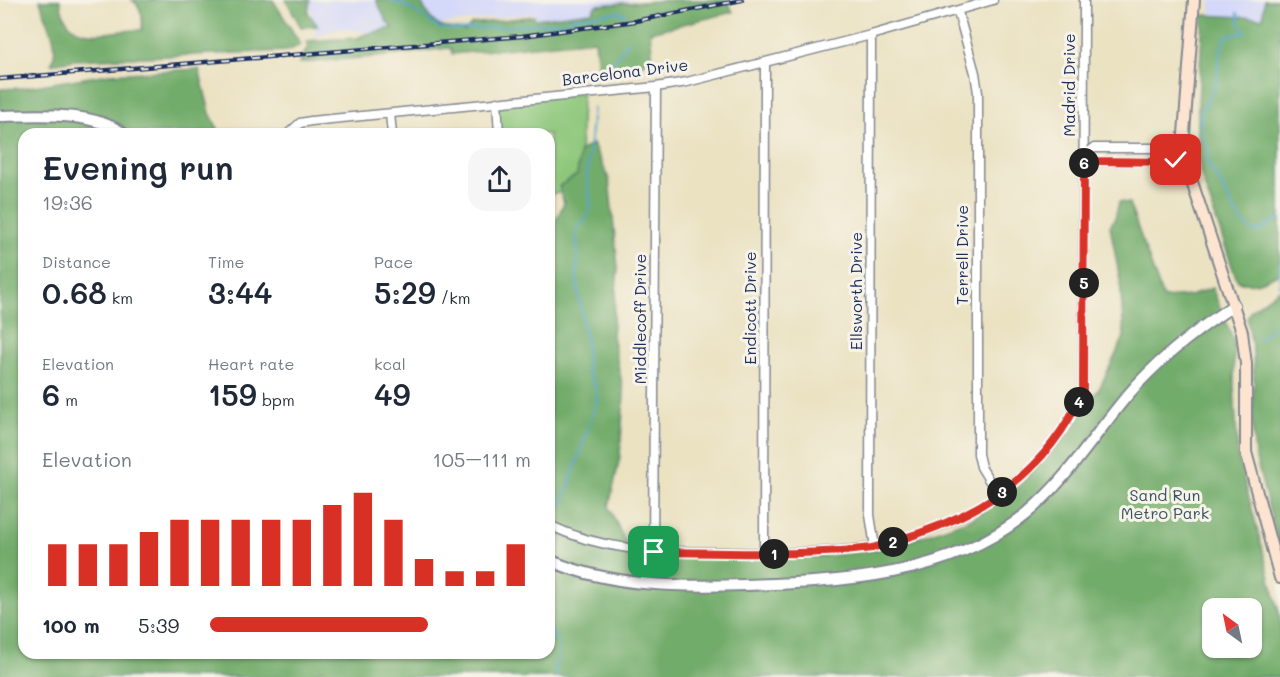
<!DOCTYPE html>
<html lang="en">
<head>
<meta charset="utf-8">
<style>
  :root { --surface:#fff; --page:#f6f6f7; --text:#1f2937; --muted:#747a83; --accent:#d93025 }
  body { margin:0; font-family:Mali,sans-serif; background:var(--page); color:var(--text); height:100vh; display:flex; flex-direction:column; font-size:22px; white-space:nowrap }
  * { box-sizing:border-box; margin:0 }
  p { font-size:20px; color:var(--muted) }
  .icon { flex:none; width:33px; height:33px; fill:none; stroke:currentColor; stroke-width:2; stroke-linecap:round; stroke-linejoin:round }
  .map { position:relative; flex:1; overflow:hidden }
  .panel { position:absolute; left:18px; top:128px; width:537px; height:531px; display:flex; flex-direction:column; background:var(--surface); border-radius:18px; box-shadow:0 2px 4px #0004 }
  .panel>* { flex:none }
  .needle { width:39px; rotate:327deg }
  .tools { position:absolute; left:1202px; top:598px; display:grid; gap:12px }
  .tools a { display:grid; place-items:center; width:60px; height:60px; border-radius:12px; background:var(--surface); box-shadow:0 2px 4px #0004; font-size:30px }
  .pin { position:absolute; display:grid; place-items:center; width:51px; height:51px; color:#fff; margin:-26px; border-radius:12px; box-shadow:0 3px 9px #0006 }
  .km { position:absolute; width:30px; height:30px; margin:-15px; border-radius:50%; background:#222; color:#fff; font-size:16px; line-height:30px; text-align:center }
  .round { display:grid; place-items:center; flex:none; width:63px; height:63px; border-radius:18px; background:var(--page) }
  .head { display:flex; align-items:center; justify-content:space-between; height:102px; padding:0 24px }
  h1 { font-size:33px; font-weight:600; line-height:45px }
  .metrics { display:grid; grid-template-columns:repeat(3,1fr); gap:9px; height:102px; padding:6px 24px }
  .metrics div { display:grid; align-content:center }
  .metrics b { font-size:30px; font-weight:600 }
  .metrics small { font-size:16px; font-weight:400 }
  .metrics p { font-size:16px }
  .chart { height:168px; padding:12px 24px }
  .chart p { display:flex; justify-content:space-between }
  .chart svg { width:100%; height:108px; margin-top:6px; stroke:var(--accent); stroke-width:6 }
  ul { padding:0 24px; list-style:none; font-size:20px }
  li { display:grid; grid-template-columns:96px 72px 1fr; align-items:center; height:45px }
  li i { height:15px; border-radius:8px; background:var(--accent) }
  .map>svg:first-child { display:block }
</style>
</head>
<body>
<div class="map">
<svg width="1280" height="677" viewBox="0 0 1280 677">
  <rect width="100%" height="100%" fill="#f7f3e8"/>
  <filter id="ink" filterUnits="userSpaceOnUse"><feTurbulence type="fractalNoise" baseFrequency=".0167" numOctaves="2"/><feDisplacementMap in="SourceGraphic" scale="12" xChannelSelector="R" yChannelSelector="G"/><feConvolveMatrix kernelMatrix="1 2 1 2 8 2 1 2 1" color-interpolation-filters="sRGB"/></filter>
  <filter id="wash" filterUnits="userSpaceOnUse"><feTurbulence type="fractalNoise" baseFrequency=".008" numOctaves="4" result="noise"/><feDisplacementMap in="SourceGraphic" scale="24" xChannelSelector="R" yChannelSelector="G"/><feGaussianBlur stdDeviation="1.35" result="paint"/><feColorMatrix in="noise" values="0 0 0 0 0 0 0 0 0 0 0 0 0 0 0 0 0 1.4 0 .05"/><feComposite in="paint" operator="in"/></filter>
  <g filter="url(#wash)">
    <rect width="100%" height="100%" fill="#ebe2c2"/>
    <g fill="#d4d8f9">
      <polygon points="309,0 640,0 596,5 593,12 534,19 533,13 373,33 338,28 316,37"/>
      <polygon points="1211,0 1264,0 1263,18 1210,15"/>
    </g>
    <polygon fill="#8ec77b" stroke="#547b6c" stroke-width="1.5" points="582,93 579,191 549,194 549,134 500,133 497,102"/>
    <g fill="#72ac6b" stroke="#466e64" stroke-width="1.5" fill-rule="evenodd">
      <path d="M40,0H60C67,51 110,28 142,30C143,20 142,6 132,0H273L301,45L287,51L75,60L51,64C62,43 45,20 40,0Z"/>
      <polygon points="286,0 310,0 308,13 318,26 301,27"/>
      <path d="M376,0H418C426,8 429,21 440,26C448,30 457,27 465,31L472,24L534,16L535,19L592,12L596,5L673,0H727L733,12L650,32L653,60L599,79L595,40L452,54L451,49L448,48L395,55L300,63L308,46L306,41L357,38L366,34L393,28L387,22Z"/>
      <path d="M1264,0H1280V273C1266,279 1253,288 1238,281L1234,272L1201,175L1198,155V103L1203,15L1263,18Z"/>
      <path d="M199,69L210,113L220,133L24,134V652H549V236L564,203L559,186L577,175L580,151L593,144L609,179L618,268L612,336L624,393L620,457L609,507L630,553L808,558L858,553L895,546L973,518L1017,488L1057,444L1099,389L1124,337L1120,280L1110,226L1115,218L1119,202L1129,203L1163,298L1190,296L1212,288L1234,341V386L1238,456L1280,616V677H331L322,670L311,677H0V89L22,88L109,74ZM1212,609H1251V648H1212Z"/>
      <polygon points="1280,289 1280,551 1255,455 1252,422 1254,379 1253,352 1247,318 1251,310"/>
    </g>
    <g fill="none" stroke-linecap="round" stroke-linejoin="round">
      <g stroke="#54a5cf" stroke-width="2">
        <polyline points="390,0 410,8 439,28 456,30 562,22 573,18 619,12 624,14 625,17"/>
        <path d="M1238,13L1239,23L1246,32L1226,36L1221,50L1216,83L1201,113V135L1208,150L1207,163C1224,180 1235,230 1259,232L1272,222L1280,218"/>
        <polyline points="607,74 613,61 629,41"/>
        <polyline points="1280,264 1280,287"/>
        <polyline points="1258,340 1277,323 1280,309"/>
        <polyline points="562,506 597,402 596,389 587,370 586,341 576,276 578,254 576,233 578,227 588,216 591,208 587,175 593,107"/>
        <path d="M549,628C569,656 552,651 556,677"/>
      </g>
    </g>
  </g>
  <g filter="url(#ink)">
    <g fill="none" stroke-linecap="round" stroke-linejoin="round">
      <defs>
        <g id="minor">
          <polyline points="958,12 975,73 978,93 978,454 981,467 998,495"/>
          <polyline points="871,35 870,515 875,547"/>
          <polyline points="497,102 499,134"/>
          <polyline points="390,114 392,134"/>
          <polyline points="288,134 300,123 311,121 656,87 687,82 871,35 993,0"/>
          <polyline points="1085,155 1095,161 1173,162 1185,155"/>
          <polyline points="1085,155 1094,148 1169,148 1185,155"/>
          <path d="M549,525C607,553 660,551 722,552C772,553 823,554 872,547C881,546 890,542 899,540C978,518 1051,470 1083,391L1084,0"/>
          <polyline points="653,552 656,87"/>
          <polyline points="764,554 765,63"/>
        </g>
        <g id="tertiary">
          <path d="M0,116C37,115 93,111 124,134"/>
          <path d="M549,560C610,587 680,587 746,585C842,582 949,577 1027,513C1067,480 1094,435 1127,396C1157,360 1195,331 1234,305"/>
        </g>
        <polyline id="secondary" points="1194,0 1184,134 1187,167 1242,332 1246,364 1246,452 1280,578"/>
      </defs>
      <use href="#minor" stroke="#838890" stroke-width="11"/>
      <use href="#tertiary" stroke="#838890" stroke-width="14"/>
      <use href="#secondary" stroke="#838890" stroke-width="14"/>
      <use href="#minor" stroke="#fff" stroke-width="8"/>
      <use href="#tertiary" stroke="#fff" stroke-width="10"/>
      <use href="#secondary" stroke="#fde4d1" stroke-width="10"/>
      <defs>
        <polyline id="rail" points="0,79 522,36 635,21 742,0"/>
      </defs>
      <use href="#rail" stroke="#1b2f5e" stroke-width="4.5"/>
      <use href="#rail" stroke="#f7f3e8" stroke-width="2" stroke-dasharray="7" stroke-linecap="butt"/>
    </g>
  </g>
  <g fill="none" stroke-linecap="round" stroke-linejoin="round" filter="url(#ink)">
    <defs>
      <path id="route" d="M654,552C726,552 800,557 872,548C881,546 890,542 898,540C981,516 1048,472 1083,391L1084,155L1095,161L1173,162L1176,160"/>
    </defs>
    <use href="#route" stroke="#fff" stroke-width="12"/>
    <use href="#route" stroke="#d93025" stroke-width="8"/>
  </g>
  <g text-anchor="middle" stroke-width="6" stroke-linejoin="round" paint-order="stroke">
    <g font-size="16" fill="#1b2f5e" stroke="#f7f3e8">
      <text transform="translate(625 72) rotate(-7)" y="6">Barcelona Drive</text>
      <text transform="translate(1069 85) rotate(-90)" y="6">Madrid Drive</text>
      <text transform="translate(962 255) rotate(-90)" y="6">Terrell Drive</text>
      <text transform="translate(856 291) rotate(-90)" y="6">Ellsworth Drive</text>
      <text transform="translate(750 308) rotate(-90)" y="6">Endicott Drive</text>
      <text transform="translate(640 319) rotate(-90)" y="6">Middlecoff Drive</text>
    </g>
    <g font-size="16" fill="#385565" stroke="#f7f3e8">
      <text x="1165" y="501">Sand Run<tspan x="1165" dy="18">Metro Park</tspan></text>
    </g>
  </g>
</svg>
<div class="tools">
<a><svg class="needle" viewBox="-14 -14 28 28"><path d="M0-13l5 13h-10z" fill="#e53935"/><path d="M0 13l5-13h-10z" fill="#747a83"/></svg></a>
</div>
<div class="pin" style="left:654px;top:552px;background:#1e9e55"><svg class="icon" aria-label="arrive" viewBox="0 0 24 24"><path d="M6 21V4h12l-3 4 3 4H6"/></svg></div>
<div class="pin" style="left:1176px;top:160px;background:#d93025"><svg class="icon" aria-label="check" viewBox="0 0 24 24"><path d="M5 12l5 5 9-10"/></svg></div>
<b class="km" style="left:774px;top:554px">1</b>
<b class="km" style="left:893px;top:542px">2</b>
<b class="km" style="left:1002px;top:492px">3</b>
<b class="km" style="left:1079px;top:402px">4</b>
<b class="km" style="left:1084px;top:283px">5</b>
<b class="km" style="left:1084px;top:163px">6</b>
<section class="panel">
<div class="head"><div><h1>Evening run</h1><p>19:36</p></div><a class="round"><svg class="icon" aria-label="share" viewBox="0 0 24 24"><path d="M12 15V3M7 8l5-5 5 5M5 13v7h14v-7"/></svg></a></div>
<div class="metrics">
<div><p>Distance</p><b>0.68<small> km</small></b></div>
<div><p>Time</p><b>3:44</b></div>
<div><p>Pace</p><b>5:29<small> /km</small></b></div>
</div>
<div class="metrics">
<div><p>Elevation</p><b>6<small> m</small></b></div>
<div><p>Heart rate</p><b>159<small> bpm</small></b></div>
<div><p>kcal</p><b>49</b></div>
</div>
<div class="chart"><p><span>Elevation</span>105–111 m</p>
<svg viewBox="0 0 160 44" preserveAspectRatio="none"><path d="M5 44V27M15 44V27M25 44V27M35 44V22M45 44V17M55 44V17M65 44V17M75 44V17M85 44V17M95 44V11M105 44V6M115 44V17M125 44V33M135 44V38M145 44V38M155 44V27"/></svg>
</div>
<ul>
<li><b>100 m</b>5:39<i style="width:68%"></i></li>
</ul>
</section>
</div>
</body>
</html>
